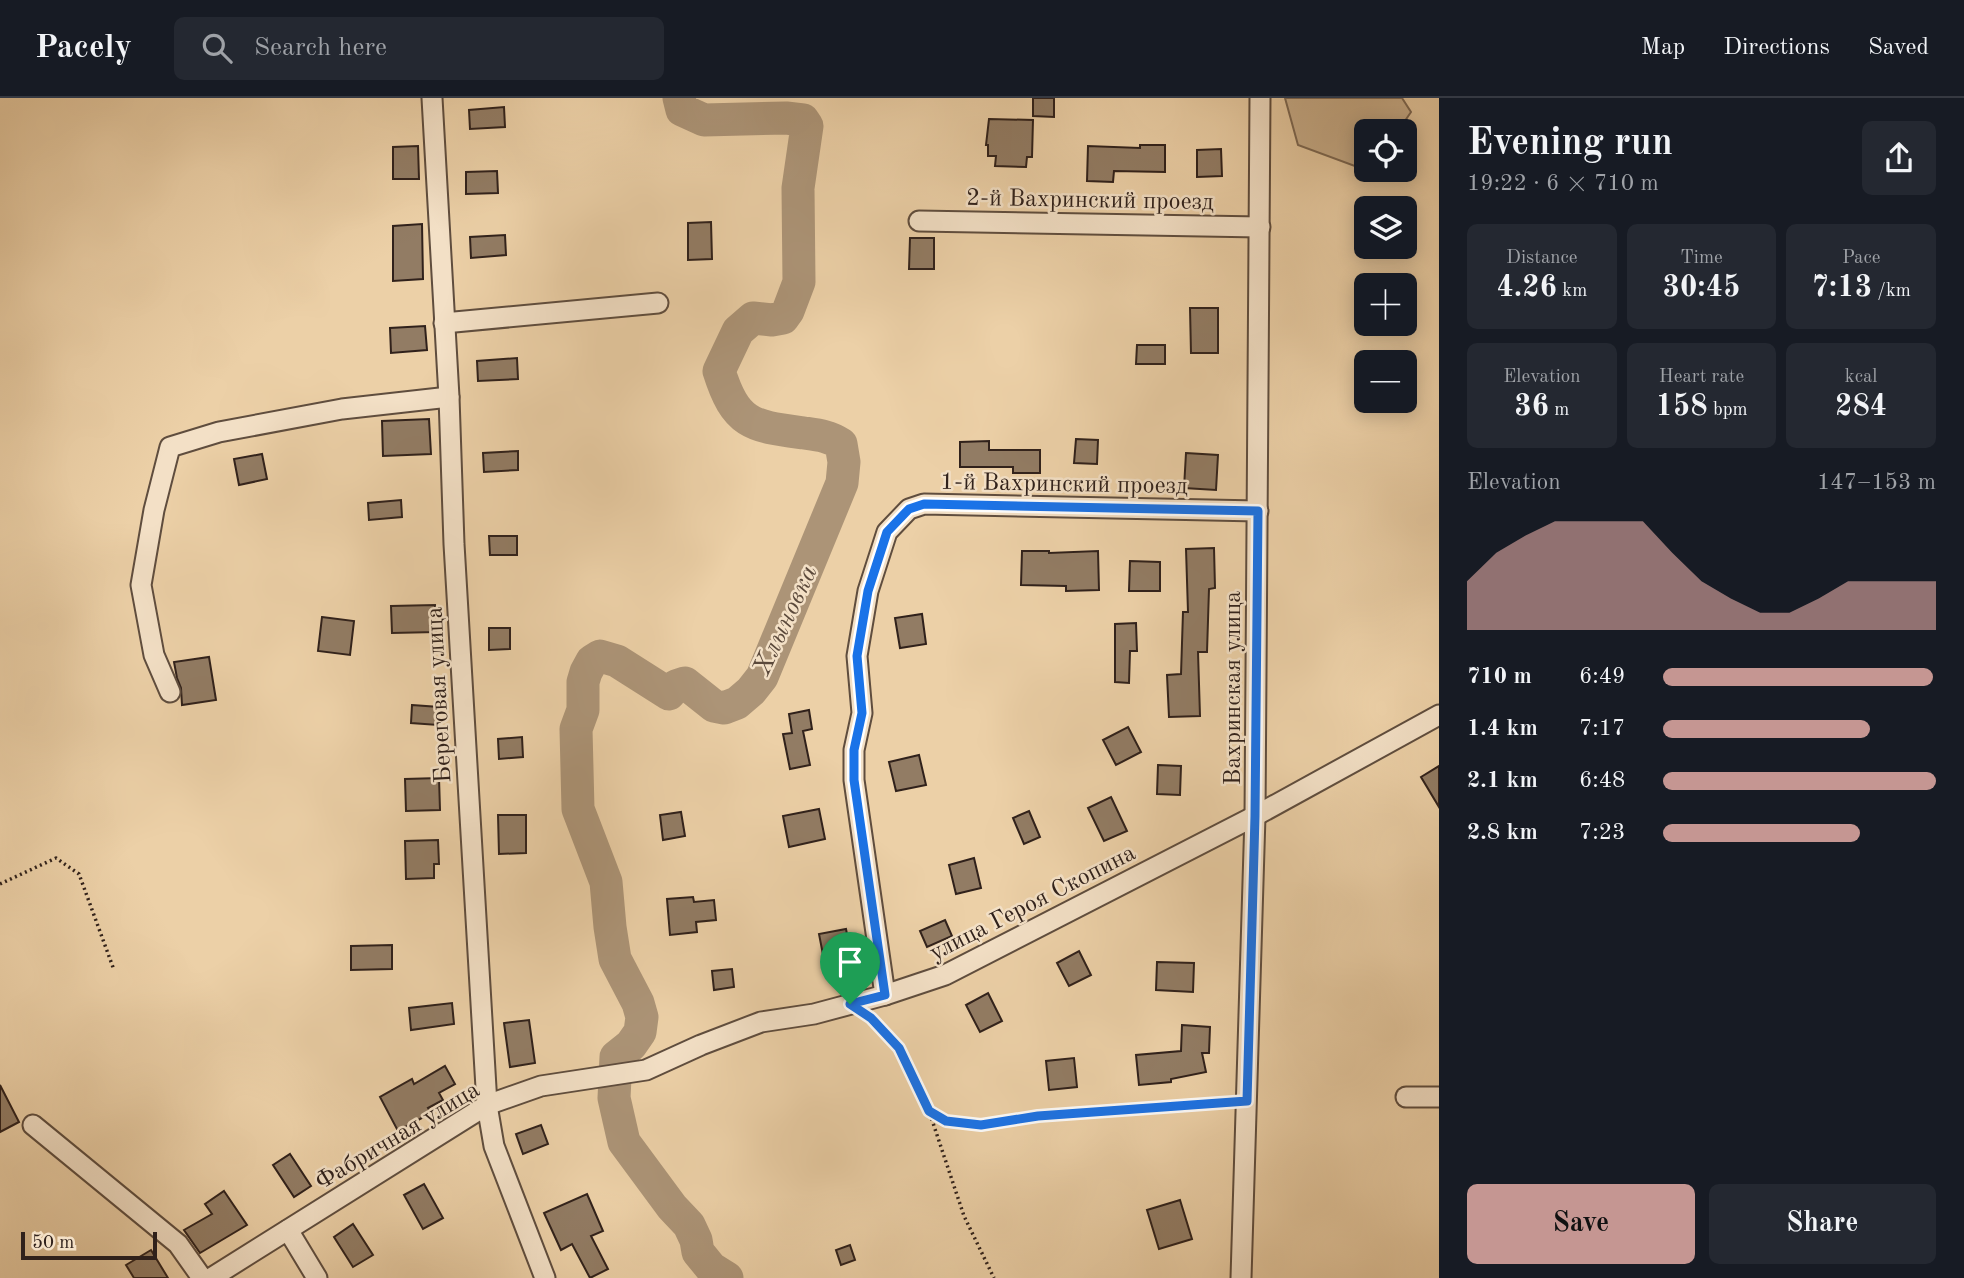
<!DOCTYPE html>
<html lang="en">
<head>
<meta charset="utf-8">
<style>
  :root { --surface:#171b24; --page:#242831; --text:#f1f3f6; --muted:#9ea1a6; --line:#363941; --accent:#c59692 }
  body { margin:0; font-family:"Old Standard TT",serif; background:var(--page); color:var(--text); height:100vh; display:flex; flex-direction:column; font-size:26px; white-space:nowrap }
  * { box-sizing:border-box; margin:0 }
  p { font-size:23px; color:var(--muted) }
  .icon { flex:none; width:38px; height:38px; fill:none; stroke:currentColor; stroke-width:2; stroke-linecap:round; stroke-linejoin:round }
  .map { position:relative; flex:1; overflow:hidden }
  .sheet { display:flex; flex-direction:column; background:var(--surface); width:525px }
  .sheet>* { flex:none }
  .fabs { position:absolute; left:1354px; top:21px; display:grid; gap:14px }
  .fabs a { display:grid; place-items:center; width:63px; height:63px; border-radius:10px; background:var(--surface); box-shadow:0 4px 18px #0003; font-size:35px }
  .scale { position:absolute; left:21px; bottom:18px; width:136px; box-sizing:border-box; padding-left:7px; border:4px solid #30211b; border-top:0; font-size:19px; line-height:24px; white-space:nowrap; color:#30211b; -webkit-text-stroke:5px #f3e0c6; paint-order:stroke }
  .pin { position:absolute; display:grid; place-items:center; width:60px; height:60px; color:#fff; margin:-72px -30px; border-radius:50% 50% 50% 0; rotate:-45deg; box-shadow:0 0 7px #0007 }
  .pin .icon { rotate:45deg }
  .round { display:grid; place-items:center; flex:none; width:74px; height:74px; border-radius:10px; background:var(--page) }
  .head { display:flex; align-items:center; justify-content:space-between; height:119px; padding:0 28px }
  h1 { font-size:38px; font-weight:800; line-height:52px }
  .stats { display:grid; grid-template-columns:repeat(3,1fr); gap:10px; height:119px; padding:7px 28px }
  .stats div { display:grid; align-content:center; border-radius:10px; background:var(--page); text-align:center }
  .stats b { font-size:30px; font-weight:800 }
  .stats small { font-size:19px; font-weight:400 }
  .stats p { font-size:19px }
  .chart { height:196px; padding:14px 28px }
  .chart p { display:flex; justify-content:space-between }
  .chart svg { width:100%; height:126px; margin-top:7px; fill:var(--accent); opacity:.7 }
  .cta { display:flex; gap:14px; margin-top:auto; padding:14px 28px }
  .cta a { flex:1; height:80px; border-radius:10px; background:var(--accent); color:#111; font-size:28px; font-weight:800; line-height:80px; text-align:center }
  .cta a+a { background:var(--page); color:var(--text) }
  ul { padding:0 28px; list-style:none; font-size:23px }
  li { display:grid; grid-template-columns:112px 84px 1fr; align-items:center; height:52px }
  li i { height:18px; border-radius:9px; background:var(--accent) }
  header { display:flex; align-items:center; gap:42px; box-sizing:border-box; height:98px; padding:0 35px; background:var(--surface); border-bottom:2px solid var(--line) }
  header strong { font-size:33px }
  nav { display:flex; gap:38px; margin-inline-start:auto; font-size:24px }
  .search { width:490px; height:63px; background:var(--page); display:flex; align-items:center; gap:18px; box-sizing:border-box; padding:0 24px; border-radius:10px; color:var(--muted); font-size:26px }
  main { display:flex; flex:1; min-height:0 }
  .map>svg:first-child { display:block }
</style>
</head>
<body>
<header>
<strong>Pacely</strong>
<div class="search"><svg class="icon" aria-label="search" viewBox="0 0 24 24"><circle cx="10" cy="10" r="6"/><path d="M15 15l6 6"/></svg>Search here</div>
<nav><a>Map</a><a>Directions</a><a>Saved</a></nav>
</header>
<main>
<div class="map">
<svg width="1439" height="1180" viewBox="0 0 1439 1180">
  <rect width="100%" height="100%" fill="#ecd0a7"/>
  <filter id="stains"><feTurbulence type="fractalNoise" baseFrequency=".00286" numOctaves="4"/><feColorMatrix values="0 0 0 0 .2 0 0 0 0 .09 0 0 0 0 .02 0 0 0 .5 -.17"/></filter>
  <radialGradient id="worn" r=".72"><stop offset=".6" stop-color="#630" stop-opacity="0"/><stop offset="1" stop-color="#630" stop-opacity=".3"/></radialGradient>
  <polygon fill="#ccb28f" stroke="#7e6a55" stroke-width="2" points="1285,0 1402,0 1411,14 1398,33 1367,33 1367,72 1372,72 1371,74 1298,47"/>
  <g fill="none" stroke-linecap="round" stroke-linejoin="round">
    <path stroke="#ac9477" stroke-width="33" d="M679,0L682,12L704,22L786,20L803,22L807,28L798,90L799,184L788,213L783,220L772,222L753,220L738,233L719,273C736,327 752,328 804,335C818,337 829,338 841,346L844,364L842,385L762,579L751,593L737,605L724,610L714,608L685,585L676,588L669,596L617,563L600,558L592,563L586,574L583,584V612L576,631L578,711L606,784L610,829L615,861L638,905L642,919L640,934L631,947L616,959L614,1000L624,1044L672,1109L689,1127L696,1142L698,1154L711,1170L727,1180"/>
  </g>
  <g fill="#927c64" stroke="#30211b" stroke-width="2">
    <polygon points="1033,0 1054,0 1054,19 1033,18"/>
    <polygon points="504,9 505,29 470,31 469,12"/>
    <polygon points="989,21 1033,22 1032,59 1027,59 1026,69 995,68 996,58 988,58 988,47 986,47"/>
    <polygon points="1140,47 1165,47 1165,74 1114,73 1113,84 1087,83 1088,48 1140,50"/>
    <polygon points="418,48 419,81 393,81 393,49"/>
    <polygon points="1221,51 1222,78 1197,79 1197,52"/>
    <polygon points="497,73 498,95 466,96 466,74"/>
    <polygon points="711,124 712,161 688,162 688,125"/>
    <polygon points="422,126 423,181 393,183 393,128"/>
    <polygon points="505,137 506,157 471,160 470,139"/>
    <polygon points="910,140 934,140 934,171 909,171"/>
    <polygon points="1190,210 1218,210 1218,255 1191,255"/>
    <polygon points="425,228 427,252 391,255 390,230"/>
    <polygon points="1137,247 1165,247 1165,266 1136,266"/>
    <polygon points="517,260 518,281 478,283 477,263"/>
    <polygon points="429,321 431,356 383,358 382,323"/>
    <polygon points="1076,341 1098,342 1097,366 1074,365"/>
    <polygon points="989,343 989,352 1040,352 1040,375 1013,375 1013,369 960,369 960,344"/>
    <polygon points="518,353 518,372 484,374 483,355"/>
    <polygon points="1186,355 1218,357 1216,392 1184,390"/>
    <polygon points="262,356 267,381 239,387 234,361"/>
    <polygon points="401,402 402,419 369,422 368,405"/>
    <polygon points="489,438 517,438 517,457 490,457"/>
    <polygon points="1214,450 1215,490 1209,491 1207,554 1198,554 1200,618 1169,619 1167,577 1181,576 1183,514 1188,514 1186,451"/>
    <polygon points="1022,453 1049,453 1049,455 1098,453 1099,492 1066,493 1066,488 1021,487"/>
    <polygon points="1130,463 1160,464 1160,493 1129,493"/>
    <polygon points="435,507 436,534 392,535 391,508"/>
    <polygon points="922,516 926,546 900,550 895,520"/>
    <polygon points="322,519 354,523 350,557 318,553"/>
    <polygon points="1136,525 1137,553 1130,553 1129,585 1115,584 1115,526"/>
    <polygon points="489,530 510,530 510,551 489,552"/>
    <polygon points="209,559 216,602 182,607 181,590 177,580 174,564"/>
    <polygon points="412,607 439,609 438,627 411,625"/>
    <polygon points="809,612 812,631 803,633 810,667 790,671 783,636 792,635 789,616"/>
    <polygon points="1128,629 1141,654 1116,667 1103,642"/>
    <polygon points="522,639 523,659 499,661 498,641"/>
    <polygon points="919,657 926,687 896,693 889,664"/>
    <polygon points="1158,667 1181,668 1180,697 1157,696"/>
    <polygon points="1439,668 1439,709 1421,679"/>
    <polygon points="439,680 440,712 406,713 405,681"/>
    <polygon points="1111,699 1127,733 1104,743 1088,710"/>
    <polygon points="819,711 825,741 789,749 783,718"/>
    <polygon points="1029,713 1040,739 1024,746 1013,720"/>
    <polygon points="681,714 685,738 663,742 660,717"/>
    <polygon points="498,717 526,717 526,755 499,756"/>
    <polygon points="438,742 439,766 434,766 434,780 406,781 405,743"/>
    <polygon points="974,760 981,790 956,796 949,767"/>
    <polygon points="693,799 694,804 714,802 716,822 696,824 697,834 670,837 667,801"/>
    <polygon points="945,822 952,838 927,849 920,833"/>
    <polygon points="846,831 853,867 826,872 819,836"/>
    <polygon points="392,847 392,871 351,872 351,848"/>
    <polygon points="1079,853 1091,877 1069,888 1057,865"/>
    <polygon points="1157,864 1194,865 1193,894 1156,892"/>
    <polygon points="732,871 734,889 714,892 712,873"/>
    <polygon points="988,895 1002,923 980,934 966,907"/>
    <polygon points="452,905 454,926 411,932 409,910"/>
    <polygon points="529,922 535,965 510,969 504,925"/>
    <polygon points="1182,927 1210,929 1209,955 1202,955 1206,974 1171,981 1171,984 1139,987 1136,957 1181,953"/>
    <polygon points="1074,960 1077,989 1049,992 1046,963"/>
    <polygon points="445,968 455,986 439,995 443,1002 428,1010 431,1015 398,1033 380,999 412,981 414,986"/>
    <polygon points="0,987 19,1024 0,1034"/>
    <polygon points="541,1027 548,1046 523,1056 516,1036"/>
    <polygon points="290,1056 311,1088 294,1099 273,1067"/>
    <polygon points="424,1086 443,1120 423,1131 404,1097"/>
    <polygon points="224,1093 247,1127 200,1155 184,1132 212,1116 205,1106"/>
    <polygon points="587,1096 603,1133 591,1138 608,1171 590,1180 572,1146 561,1152 544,1115"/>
    <polygon points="1180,1102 1192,1141 1159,1151 1147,1112"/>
    <polygon points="353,1126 373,1157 353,1169 334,1139"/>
    <polygon points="850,1147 855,1162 841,1167 836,1152"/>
    <polygon points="151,1152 168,1180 134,1180 126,1167"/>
  </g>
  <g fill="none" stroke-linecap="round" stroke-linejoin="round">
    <defs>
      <g id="minor">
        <polyline points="432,0 449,299 454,446 487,1007 494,1048 545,1180"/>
        <polyline points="919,123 1260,129"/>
        <polyline points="444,225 658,205"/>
        <polyline points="170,594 154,557 141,487 154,412 170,349 219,334 342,311 449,299"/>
        <polyline points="885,897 854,682 854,652 862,615 857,558 868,493 887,434 909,411 924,406 1258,413"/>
        <polyline points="1406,999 1439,999"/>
        <polyline points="33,1027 178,1146 202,1180"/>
        <polyline points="288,1132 317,1180"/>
        <polyline points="211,1180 487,1007 541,988 646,972 701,947 761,924 814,916 885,897 945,877 1255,718 1439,617"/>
        <polyline points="1241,1180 1255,718 1260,0"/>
      </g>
    </defs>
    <use href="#minor" stroke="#5f4d3e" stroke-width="23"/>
    <g stroke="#30211b" stroke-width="3.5" stroke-dasharray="2 3.5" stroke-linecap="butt">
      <polyline points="0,786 56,760 79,776 114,872"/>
      <polyline points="869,919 899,950 929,1013 964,1118 994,1180"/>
      <polyline points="929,1013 946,1023 981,1027 1038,1018 1230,1004"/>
    </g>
    <use href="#minor" stroke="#f3e0c6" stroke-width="19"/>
  </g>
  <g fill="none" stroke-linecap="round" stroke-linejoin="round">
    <defs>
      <polygon id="route" points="924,406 1258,413 1255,718 1247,1003 1038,1018 981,1027 946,1023 929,1013 899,950 871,920 850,906 885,897 854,682 854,652 862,615 857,558 868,493 887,434 909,411"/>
    </defs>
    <use href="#route" stroke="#fff" stroke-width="14"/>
    <use href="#route" stroke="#1a73e8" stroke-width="9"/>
  </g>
  <g text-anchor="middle" stroke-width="5" stroke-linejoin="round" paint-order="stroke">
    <g font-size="24" fill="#30211b" stroke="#f3e0c6">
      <text transform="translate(1090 101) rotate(1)" y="8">2-й Вахринский проезд</text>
      <text transform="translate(1064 385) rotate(1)" y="8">1-й Вахринский проезд</text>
      <text transform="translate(1232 590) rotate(-90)" y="8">Вахринская улица</text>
      <text transform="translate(438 597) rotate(-93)" y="8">Береговая улица</text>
      <text transform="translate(1032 804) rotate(-27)" y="8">улица Героя Скопина</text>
      <text transform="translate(397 1037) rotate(-31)" y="8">Фабричная улица</text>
    </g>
    <g font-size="26" font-style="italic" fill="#5b493b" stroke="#f3e0c6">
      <text transform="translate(784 522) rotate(-65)" y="9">Хлыновка</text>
    </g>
  </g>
  <rect width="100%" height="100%" filter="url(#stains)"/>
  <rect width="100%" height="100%" fill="url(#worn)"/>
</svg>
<div class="fabs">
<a><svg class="icon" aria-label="locate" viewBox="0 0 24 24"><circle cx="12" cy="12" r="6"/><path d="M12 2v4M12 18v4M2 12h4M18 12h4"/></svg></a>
<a><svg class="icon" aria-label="layers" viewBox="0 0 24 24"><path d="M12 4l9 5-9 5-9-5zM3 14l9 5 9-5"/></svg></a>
<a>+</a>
<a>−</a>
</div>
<div class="scale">50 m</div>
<div class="pin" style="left:850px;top:906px;background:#1e9e55"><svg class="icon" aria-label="arrive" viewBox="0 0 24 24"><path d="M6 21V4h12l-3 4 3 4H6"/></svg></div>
</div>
<section class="sheet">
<div class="head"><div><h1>Evening run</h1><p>19:22 · 6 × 710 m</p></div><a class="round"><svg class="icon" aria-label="share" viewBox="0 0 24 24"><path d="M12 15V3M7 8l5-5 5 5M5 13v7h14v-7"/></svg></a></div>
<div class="stats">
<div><p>Distance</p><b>4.26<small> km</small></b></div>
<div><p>Time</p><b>30:45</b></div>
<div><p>Pace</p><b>7:13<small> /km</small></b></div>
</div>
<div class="stats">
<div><p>Elevation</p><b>36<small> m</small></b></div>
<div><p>Heart rate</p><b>158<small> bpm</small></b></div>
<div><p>kcal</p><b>284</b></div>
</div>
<div class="chart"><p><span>Elevation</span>147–153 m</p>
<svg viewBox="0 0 160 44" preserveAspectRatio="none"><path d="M0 44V27L10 17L20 11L30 6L40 6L50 6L60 6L70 17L80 27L90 33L100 38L110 38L120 33L130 27L140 27L150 27L160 27V44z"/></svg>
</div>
<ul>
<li><b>710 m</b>6:49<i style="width:99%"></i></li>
<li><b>1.4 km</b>7:17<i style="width:76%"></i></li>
<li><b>2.1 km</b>6:48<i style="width:100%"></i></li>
<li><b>2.8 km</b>7:23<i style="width:72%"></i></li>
</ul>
<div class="cta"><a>Save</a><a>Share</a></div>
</section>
</main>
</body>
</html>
